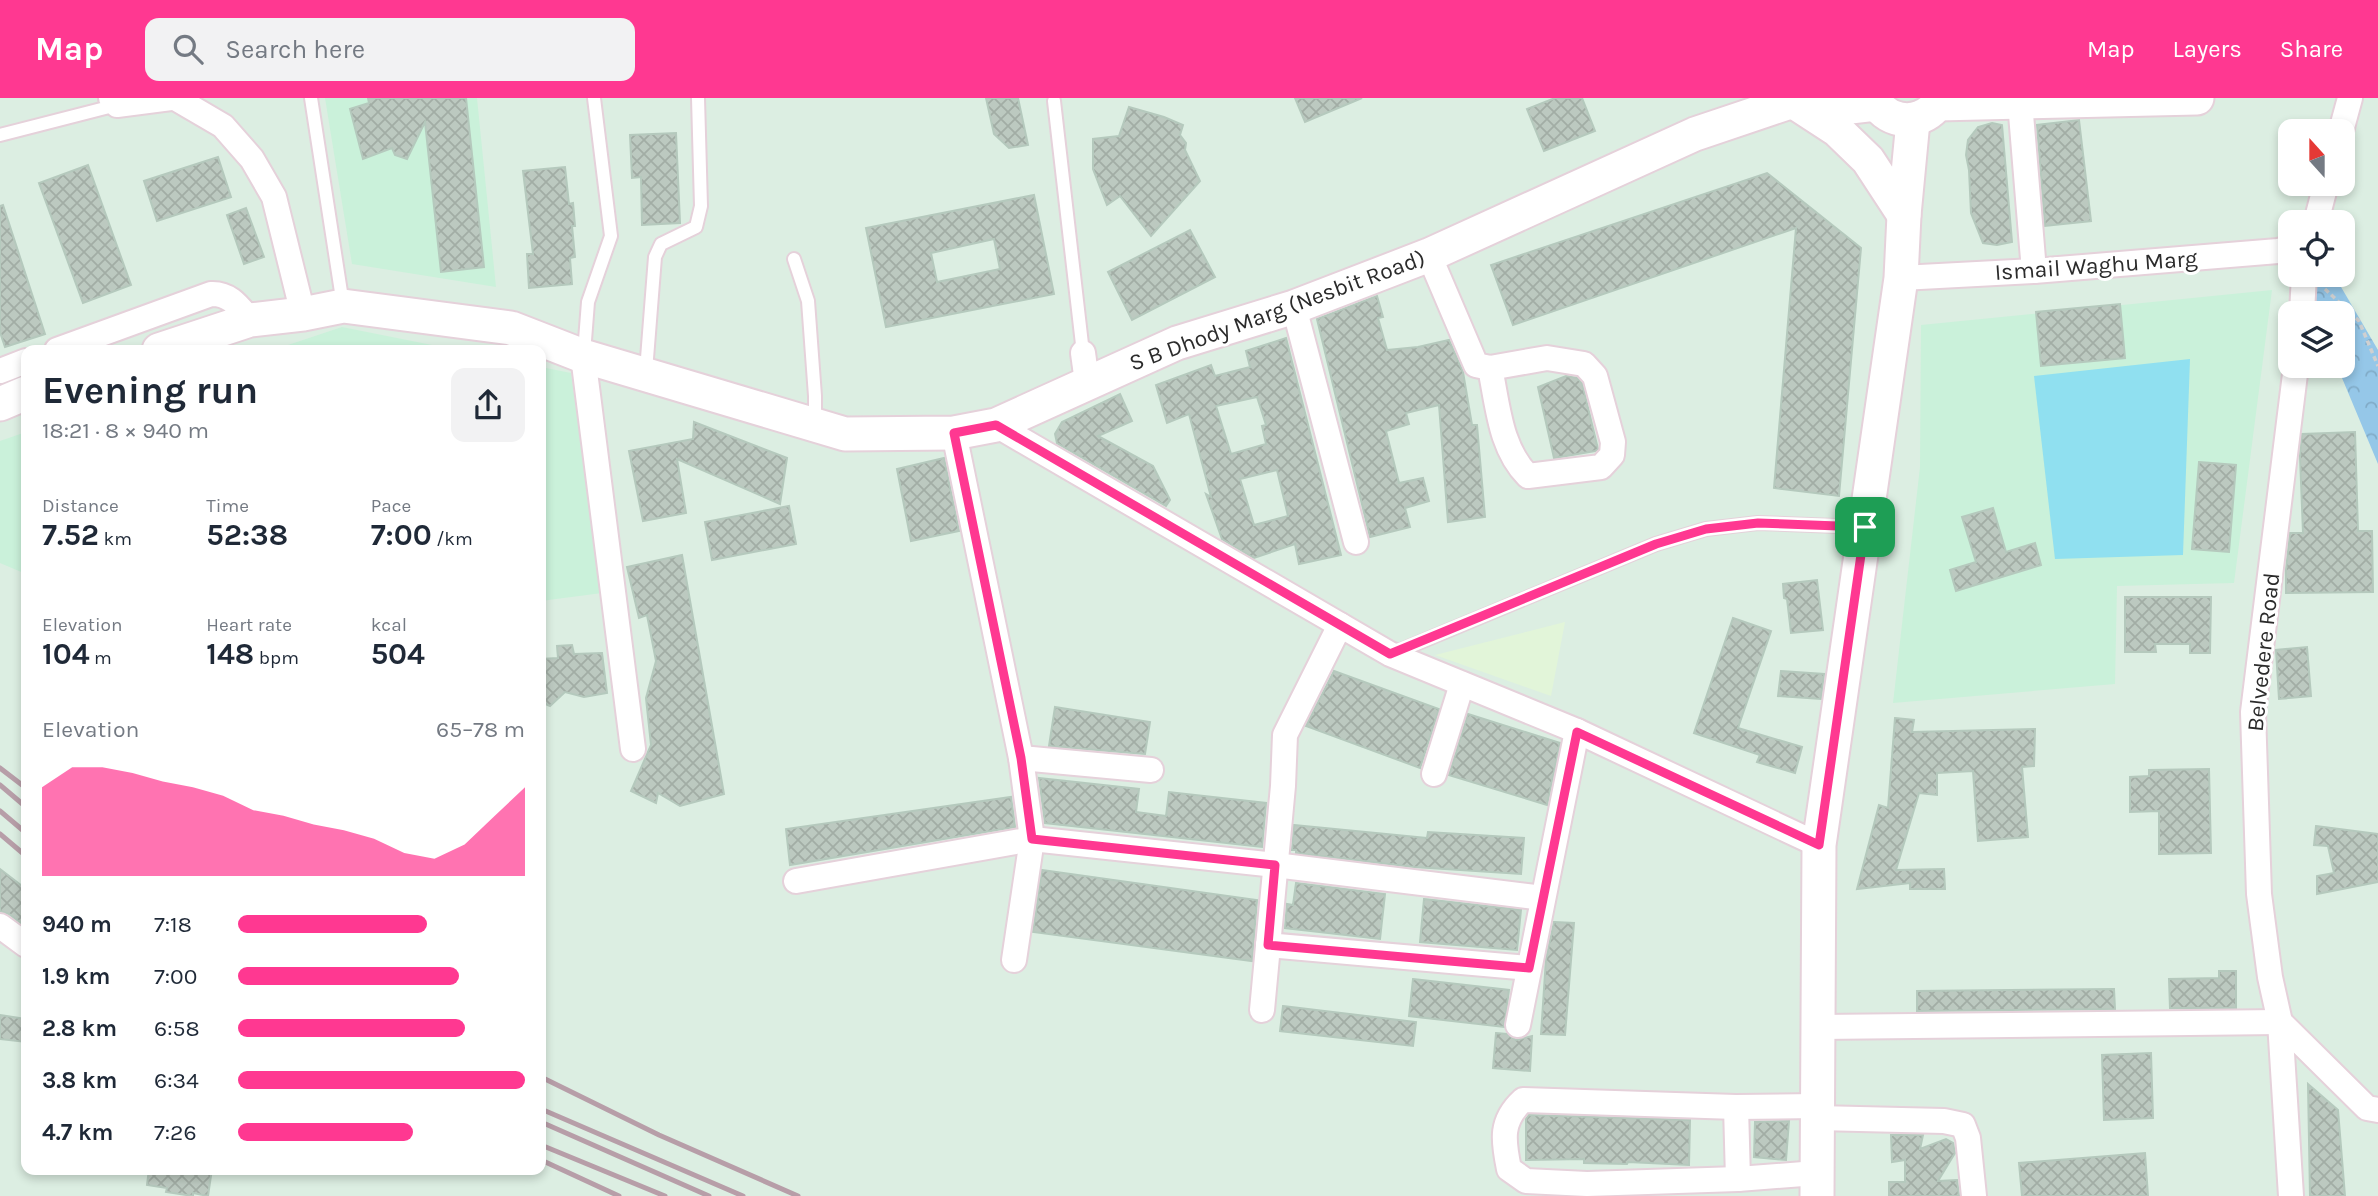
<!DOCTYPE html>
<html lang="en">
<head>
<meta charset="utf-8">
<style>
  :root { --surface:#fff; --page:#f2f2f3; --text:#1f2937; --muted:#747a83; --accent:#ff3891 }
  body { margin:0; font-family:Karla,sans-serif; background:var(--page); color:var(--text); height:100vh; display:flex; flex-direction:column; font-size:26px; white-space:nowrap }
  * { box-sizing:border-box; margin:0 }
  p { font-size:23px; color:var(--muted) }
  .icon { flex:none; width:38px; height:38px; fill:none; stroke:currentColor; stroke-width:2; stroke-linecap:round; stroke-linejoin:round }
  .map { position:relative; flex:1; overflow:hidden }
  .panel { position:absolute; left:21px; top:247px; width:525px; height:830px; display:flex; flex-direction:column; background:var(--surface); border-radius:14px; box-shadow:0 4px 10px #0003 }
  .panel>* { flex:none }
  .needle { width:46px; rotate:339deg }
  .tools { position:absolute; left:2278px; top:21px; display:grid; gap:14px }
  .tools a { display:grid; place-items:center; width:77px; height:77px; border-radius:14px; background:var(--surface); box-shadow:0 4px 10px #0003; font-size:35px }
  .pin { position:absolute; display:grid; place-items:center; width:60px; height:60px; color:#fff; margin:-30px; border-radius:14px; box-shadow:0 4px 10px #0006 }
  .round { display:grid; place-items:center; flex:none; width:74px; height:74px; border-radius:14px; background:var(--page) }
  .head { display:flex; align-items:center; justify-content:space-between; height:119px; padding:0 21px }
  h1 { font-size:38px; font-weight:700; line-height:52px }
  .figures { display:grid; grid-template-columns:repeat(3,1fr); gap:10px; height:119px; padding:7px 21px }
  .figures div { display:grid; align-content:center }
  .figures b { font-size:30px; font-weight:700 }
  .figures small { font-size:19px; font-weight:400 }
  .figures p { font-size:19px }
  .chart { height:196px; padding:14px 21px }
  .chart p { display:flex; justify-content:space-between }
  .chart svg { width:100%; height:126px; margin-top:7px; fill:var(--accent); opacity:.7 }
  ul { padding:0 21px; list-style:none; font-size:23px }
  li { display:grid; grid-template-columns:112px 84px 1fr; align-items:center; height:52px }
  li i { height:18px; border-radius:9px; background:var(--accent) }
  header { display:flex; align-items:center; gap:42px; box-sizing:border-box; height:98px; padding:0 35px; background:var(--accent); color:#fff }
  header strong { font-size:33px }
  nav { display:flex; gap:38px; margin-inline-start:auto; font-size:24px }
  .search { width:490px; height:63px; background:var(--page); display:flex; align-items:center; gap:18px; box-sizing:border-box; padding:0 24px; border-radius:14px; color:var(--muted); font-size:26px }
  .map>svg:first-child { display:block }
</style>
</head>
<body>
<header>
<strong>Map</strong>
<div class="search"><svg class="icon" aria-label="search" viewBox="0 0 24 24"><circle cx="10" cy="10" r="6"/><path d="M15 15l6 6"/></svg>Search here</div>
<nav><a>Map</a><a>Layers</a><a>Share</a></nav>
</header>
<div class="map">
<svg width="2378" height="1098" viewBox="0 0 2378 1098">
  <defs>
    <pattern id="forest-crowns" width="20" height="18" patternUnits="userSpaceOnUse" patternTransform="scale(1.75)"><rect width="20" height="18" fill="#95c7e8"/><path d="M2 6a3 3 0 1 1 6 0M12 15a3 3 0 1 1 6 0" fill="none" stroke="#81abc7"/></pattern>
    <pattern id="building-cross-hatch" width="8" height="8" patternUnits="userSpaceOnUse" patternTransform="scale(1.75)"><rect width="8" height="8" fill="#bcc9c0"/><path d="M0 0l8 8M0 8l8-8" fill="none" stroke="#a2ada5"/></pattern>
  </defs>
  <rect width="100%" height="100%" fill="#dceee2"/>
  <g fill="#caf1da">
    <polygon points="325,0 477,0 496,189 352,166"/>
    <polygon points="2272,192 2234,485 2117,488 2115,586 1893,605 1920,369 1921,227"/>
    <polygon points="342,229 457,252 273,252"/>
    <polygon points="541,269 571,275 602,495 541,503"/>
    <polygon points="26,334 26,476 0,465 0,343"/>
  </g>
  <polygon fill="#e2f5d9" points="1565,524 1551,598 1435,557"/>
  <polygon fill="url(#forest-crowns)" points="2316,177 2334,177 2378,252 2378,366 2337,268 2343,268 2343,215 2316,215"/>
  <polygon fill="#90e0f0" points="2190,261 2183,457 2055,461 2034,278"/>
  <g fill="url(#building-cross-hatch)" stroke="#b5c9bd" stroke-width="2" fill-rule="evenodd">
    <polygon points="368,0 466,0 484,169 441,174 425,24 407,61 395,57 392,50 363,61 350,11 369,5"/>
    <polygon points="986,0 1018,0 1028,47 1009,50 994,36"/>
    <polygon points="1295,0 1362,0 1305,24"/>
    <polygon points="1555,0 1582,0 1595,33 1544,53 1527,11"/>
    <polygon points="1129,9 1164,19 1183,27 1180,37 1186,45 1185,52 1200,83 1151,138 1120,98 1107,107 1093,71 1093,41 1119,38"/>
    <polygon points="2079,22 2091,123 2045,128 2037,27"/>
    <polygon points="1992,25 2002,27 2012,144 1997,147 1983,145 1971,115 1969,72 1966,57 1968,42 1978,29"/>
    <polygon points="676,35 680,125 642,127 641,79 632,80 630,37"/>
    <polygon points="218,59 231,99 157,123 144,83"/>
    <polygon points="88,67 131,187 83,205 39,85"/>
    <polygon points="565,69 569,106 573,105 575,128 572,128 575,159 570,160 572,186 529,190 527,156 533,156 523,73"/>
    <polygon points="1767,75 1861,150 1839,398 1774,390 1796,130 1513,227 1491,167"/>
    <path d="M1034,97L1054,196L886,229L866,130ZM994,141L1000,171L937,184L931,155Z"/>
    <polygon points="3,107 45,236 5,249 0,234 0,108"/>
    <polygon points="246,110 264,159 244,166 227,117"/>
    <polygon points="1190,132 1215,179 1132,222 1108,174"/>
    <polygon points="1377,198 1383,219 1378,220 1387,252 1418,249 1449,242 1463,274 1472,327 1477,327 1485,419 1448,424 1439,307 1406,315 1409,326 1386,333 1399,385 1423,380 1429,403 1405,410 1410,429 1370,439 1317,221"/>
    <polygon points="2120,206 2125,260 2041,268 2036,214"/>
    <path d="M1286,240L1341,457L1299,466L1295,446L1254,460L1222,441L1206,396L1211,399L1189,316L1167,325L1156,287L1211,267L1215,278L1250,269L1246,253ZM1257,299L1266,327L1262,328L1266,346L1231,356L1216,308ZM1277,372L1288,418L1254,427L1240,381Z"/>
    <polygon points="1566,278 1577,280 1582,285 1598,351 1595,353 1554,360 1538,289"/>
    <polygon points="1120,296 1132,323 1098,338 1153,368 1170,402 1166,408 1057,345 1055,336 1062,324"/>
    <polygon points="694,324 787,360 780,406 677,361 686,415 643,423 629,353 693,341"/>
    <polygon points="2355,334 2358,433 2372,433 2373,494 2286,495 2286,472 2290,435 2303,435 2300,358 2302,336"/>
    <polygon points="944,360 959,433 911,443 897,371"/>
    <polygon points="2199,364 2236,367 2229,454 2192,451"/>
    <polygon points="789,408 796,446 712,462 705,424"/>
    <polygon points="1993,410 2006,454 2035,445 2041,467 1956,493 1950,472 1976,464 1962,419"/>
    <polygon points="682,457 724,696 680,708 658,695 656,705 631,693 651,647 646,600 656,563 647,517 639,520 627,469"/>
    <polygon points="1817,482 1823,532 1791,535 1787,501 1784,500 1783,486"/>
    <polygon points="2125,499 2211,499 2210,555 2190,555 2190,546 2155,546 2156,554 2125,554"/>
    <polygon points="1733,520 1771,533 1738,630 1802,649 1795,675 1757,664 1760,657 1694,635"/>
    <polygon points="572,547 574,556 602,555 607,595 584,599 565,594 550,608 541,604 541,561 558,560 557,548"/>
    <polygon points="2307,549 2311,598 2279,601 2276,552"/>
    <polygon points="1334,573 1439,611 1420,670 1306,628"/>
    <polygon points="1781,573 1824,576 1821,601 1778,598"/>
    <polygon points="1055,609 1150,624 1145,656 1049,648"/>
    <polygon points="1468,616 1560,645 1547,707 1449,677"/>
    <polygon points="1895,620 1914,622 1912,634 2035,631 2034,668 2022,669 2028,739 1978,743 1973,673 1937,675 1937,697 1919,695 1896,772 1944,771 1945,791 1910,791 1910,785 1857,791 1879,707 1888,710"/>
    <polygon points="2209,671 2211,755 2159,756 2159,713 2130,714 2130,679 2149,678 2149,672"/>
    <polygon points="1039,680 1139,691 1136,714 1166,718 1169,694 1266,705 1262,749 1045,725"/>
    <polygon points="1011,699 1015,729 790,767 786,731"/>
    <polygon points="1294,727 1427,740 1428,734 1524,740 1521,776 1414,769 1296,755 1296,752 1292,752"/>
    <polygon points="2316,728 2378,736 2378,784 2317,796 2317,778 2334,775 2328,748 2314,747"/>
    <polygon points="0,771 26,791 26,829 9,816 0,813"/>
    <polygon points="1042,772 1257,802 1252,863 1033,834"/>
    <polygon points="1296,785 1385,796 1380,841 1285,830 1287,806 1293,807"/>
    <polygon points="1424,801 1521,812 1517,852 1420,844"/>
    <polygon points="1554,824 1574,825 1565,937 1541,936 1546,861"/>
    <polygon points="2219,873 2236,873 2236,910 2170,910 2169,881 2219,880"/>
    <polygon points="1413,881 1509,892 1504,929 1409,918"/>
    <polygon points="2114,891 2115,911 1917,913 1917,893"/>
    <polygon points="1283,908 1416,924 1413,948 1280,933"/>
    <polygon points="0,917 26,921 26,944 0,941"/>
    <polygon points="1496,935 1507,936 1516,942 1532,938 1530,973 1493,970"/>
    <polygon points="2151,955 2153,1020 2104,1022 2102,957"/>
    <polygon points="2308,986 2338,1012 2345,1098 2310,1098"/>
    <polygon points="1529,1017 1690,1022 1689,1067 1628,1064 1627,1066 1584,1065 1584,1061 1526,1062 1526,1021"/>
    <polygon points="1789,1023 1786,1062 1754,1059 1755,1024"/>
    <polygon points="1891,1037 1923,1037 1920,1051 1946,1041 1953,1045 1955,1055 1938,1083 1957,1082 1959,1098 1889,1098 1889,1084 1905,1084 1905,1062 1892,1064"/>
    <polygon points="2145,1055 2148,1098 2022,1098 2019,1065"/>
    <polygon points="149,1071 212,1071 208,1098 193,1095 193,1098 166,1094 167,1090 147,1087"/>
  </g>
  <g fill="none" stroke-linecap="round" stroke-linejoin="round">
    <defs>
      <g id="lane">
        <polyline points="311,0 343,207"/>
        <polyline points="1054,3 1083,255"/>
        <polyline points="0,37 117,7"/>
        <polyline points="794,161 808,203 815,298 815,327"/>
        <polyline points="584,255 588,204 611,138 594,0"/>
        <polyline points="646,273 655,159 661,146 696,129 701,108 698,0"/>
        <polyline points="1394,555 1656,446 1706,431 1758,425 1862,429"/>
      </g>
      <g id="street">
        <polyline points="111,0 117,7 171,0"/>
        <polyline points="175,0 223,28 252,61 274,99 303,216"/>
        <polyline points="2020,4 2034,173"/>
        <polyline points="2341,33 2350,0"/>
        <polyline points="2316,124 2326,86"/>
        <path d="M1429,157L1476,267L1490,270L1547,260L1584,266L1595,278L1613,344L1612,357L1601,369L1528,378C1500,350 1498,308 1490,270"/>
        <polyline points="1901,180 2034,173 2278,153 2291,150"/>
        <polyline points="1294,209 1356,444"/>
        <polyline points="2302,215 2304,177"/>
        <path d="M57,252L211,196C230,195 239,209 250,222"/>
        <polyline points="1083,255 1087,284"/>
        <polyline points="583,258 633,651"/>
        <polyline points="0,273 26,263"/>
        <polyline points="996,327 1390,556 1577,633 1819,747"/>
        <polyline points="954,335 1021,660 1032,741 1014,862"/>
        <polyline points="1021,660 1151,672"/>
        <polyline points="1434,676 1462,586"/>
        <polyline points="796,783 1032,741 1275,767 1543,800"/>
        <polyline points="0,828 26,847"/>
        <polyline points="1268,847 1529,870"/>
        <polyline points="1262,912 1283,688 1285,637 1340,527"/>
        <polyline points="2280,924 2367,1010 2378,1012"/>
        <polyline points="1518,927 1577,633"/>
        <polyline points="1819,929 2280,924"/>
        <polyline points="1736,1009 1738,1081"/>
        <polyline points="1817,1020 1944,1023 1963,1027 1968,1040 1974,1098"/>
        <path d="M1816,1075L1738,1081L1587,1086L1526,1083L1509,1071C1503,1042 1500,1023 1523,1002L1736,1009L1817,1008"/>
        <polyline points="2291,1098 2280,924 2270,879 2259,796 2253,614 2296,268"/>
      </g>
      <g id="secondary">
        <polyline points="1815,0 1833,11 1876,6"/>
        <path d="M1874,0C1884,24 1914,28 1932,12"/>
        <polyline points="1794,4 1837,32 1868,62 1904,117"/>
        <polyline points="1938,6 2197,0"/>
        <polyline points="159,252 250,222 303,216 343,208 511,230 583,258 845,336 954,335 996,327 1177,245 1294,209 1429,157 1695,36 1802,0"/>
        <polyline points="0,306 26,295"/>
        <polyline points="1817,1098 1819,747 1901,180 1904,117 1913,23"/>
      </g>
    </defs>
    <use href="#lane" stroke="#e5d1da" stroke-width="16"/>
    <use href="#street" stroke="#e5d1da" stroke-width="28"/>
    <use href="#secondary" stroke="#e5d1da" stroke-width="37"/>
    <polyline stroke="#d0d0d0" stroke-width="3.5" stroke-dasharray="5 3.5" stroke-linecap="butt" points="2325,191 2359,223 2378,268"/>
    <use href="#lane" stroke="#fff" stroke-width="12"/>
    <use href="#street" stroke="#fff" stroke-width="24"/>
    <use href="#secondary" stroke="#fff" stroke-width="33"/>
    <g stroke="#b79ea8" stroke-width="5">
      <polyline points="0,670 26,690"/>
      <polyline points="0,687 26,709"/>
      <polyline points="0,713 26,735"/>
      <polyline points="0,736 26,758"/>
      <polyline points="541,979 659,1037 798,1098"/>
      <polyline points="541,1011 743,1098"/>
      <polyline points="541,1024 709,1098"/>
      <polyline points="541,1047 665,1098"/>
      <polyline points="541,1062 619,1098"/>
    </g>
  </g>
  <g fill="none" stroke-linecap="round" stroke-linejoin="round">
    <defs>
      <polygon id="route" points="996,327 1390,556 1656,446 1706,431 1758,425 1865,429 1819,747 1577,634 1529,870 1268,847 1275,767 1032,741 1021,660 954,335"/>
    </defs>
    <use href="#route" stroke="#fff" stroke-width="14"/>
    <use href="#route" stroke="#ff3891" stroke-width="9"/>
  </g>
  <g text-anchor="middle" stroke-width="6" stroke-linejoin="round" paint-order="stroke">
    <g font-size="23" fill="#2b2b2b" stroke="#fff">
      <text transform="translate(2096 167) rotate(-4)" y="8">Ismail Waghu Marg</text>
      <text transform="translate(1277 212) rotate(-20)" y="8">S B Dhody Marg (Nesbit Road)</text>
      <text transform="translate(2263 554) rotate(-84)" y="8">Belvedere Road</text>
    </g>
  </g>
</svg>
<div class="tools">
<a><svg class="needle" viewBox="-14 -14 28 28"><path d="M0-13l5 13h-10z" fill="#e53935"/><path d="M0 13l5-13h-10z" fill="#747a83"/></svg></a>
<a><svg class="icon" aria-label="locate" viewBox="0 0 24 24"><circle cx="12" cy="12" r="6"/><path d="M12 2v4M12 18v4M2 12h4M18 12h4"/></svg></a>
<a><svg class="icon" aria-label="layers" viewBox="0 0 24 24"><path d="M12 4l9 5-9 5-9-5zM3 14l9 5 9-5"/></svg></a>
</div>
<div class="pin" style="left:1865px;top:429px;background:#1e9e55"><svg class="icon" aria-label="arrive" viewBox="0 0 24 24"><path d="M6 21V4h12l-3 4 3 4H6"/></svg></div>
<section class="panel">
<div class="head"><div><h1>Evening run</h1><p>18:21 · 8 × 940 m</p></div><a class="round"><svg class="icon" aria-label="share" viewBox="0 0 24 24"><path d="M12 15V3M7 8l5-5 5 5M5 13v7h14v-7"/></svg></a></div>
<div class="figures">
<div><p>Distance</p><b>7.52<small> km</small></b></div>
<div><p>Time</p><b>52:38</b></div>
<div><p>Pace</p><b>7:00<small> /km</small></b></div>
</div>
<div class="figures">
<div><p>Elevation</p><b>104<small> m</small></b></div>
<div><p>Heart rate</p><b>148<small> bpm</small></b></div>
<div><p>kcal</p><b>504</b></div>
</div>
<div class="chart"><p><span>Elevation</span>65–78 m</p>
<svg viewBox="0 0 160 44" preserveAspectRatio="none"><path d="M0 44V13L10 6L20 6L30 8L40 11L50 13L60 16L70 21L80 23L90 26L100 28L110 31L120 36L130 38L140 33L150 23L160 13V44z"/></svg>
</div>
<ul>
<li><b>940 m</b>7:18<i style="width:66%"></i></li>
<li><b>1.9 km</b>7:00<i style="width:77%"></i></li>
<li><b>2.8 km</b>6:58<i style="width:79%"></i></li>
<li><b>3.8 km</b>6:34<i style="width:100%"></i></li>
<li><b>4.7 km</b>7:26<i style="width:61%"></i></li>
</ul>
</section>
</div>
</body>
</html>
